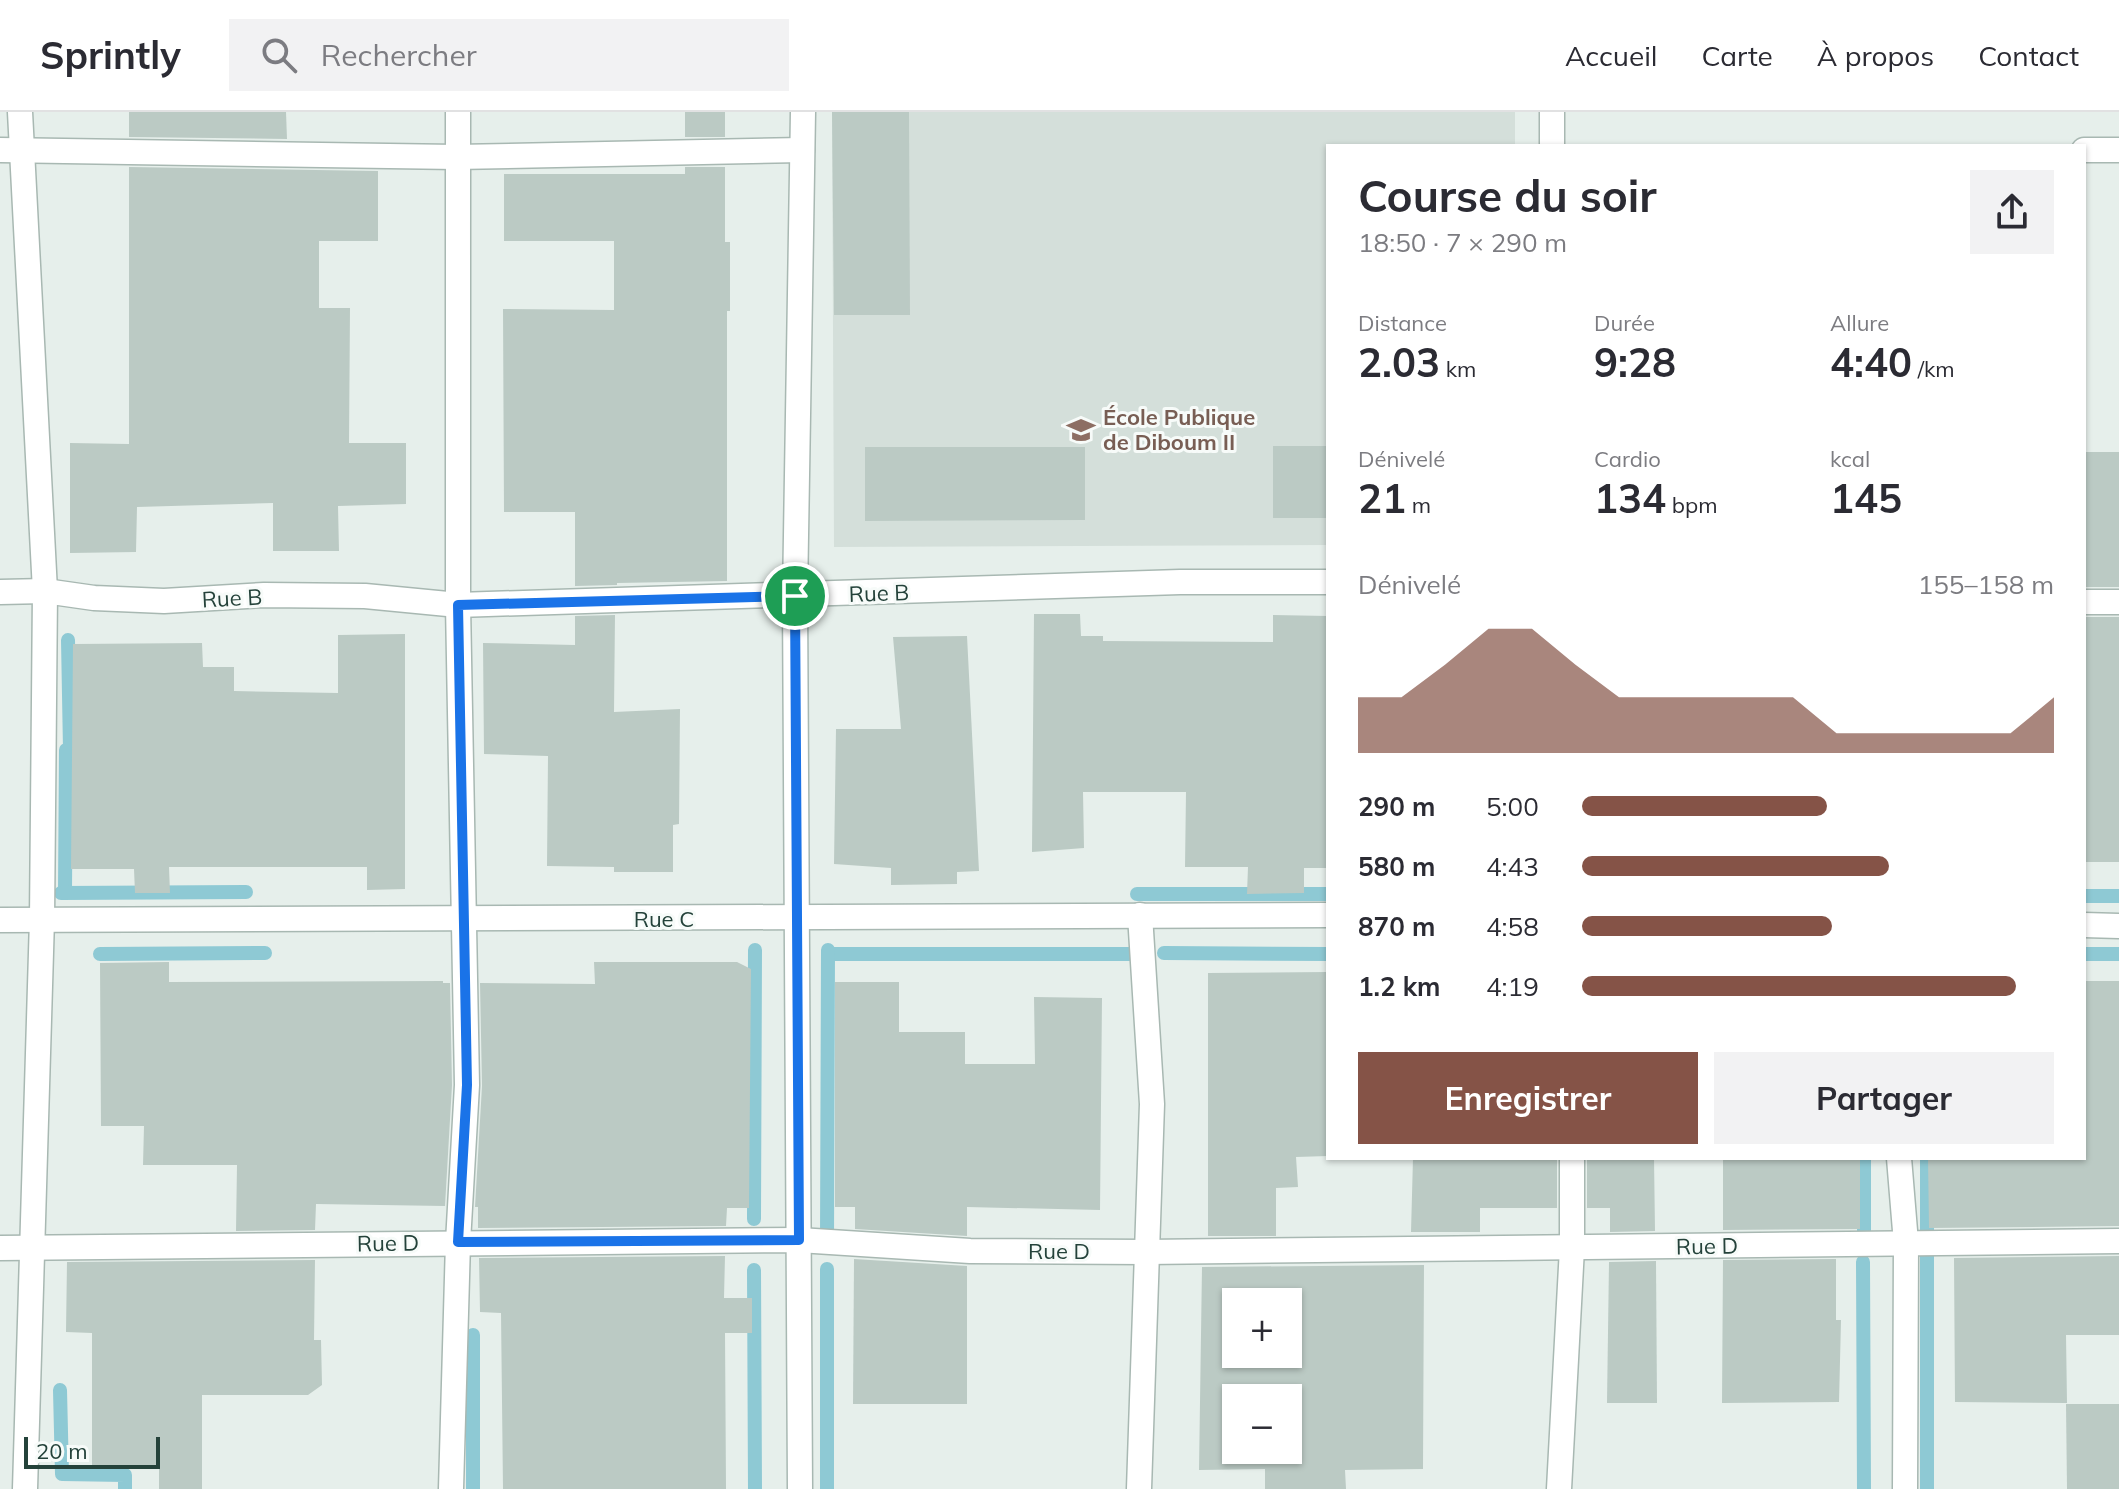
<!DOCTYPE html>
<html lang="fr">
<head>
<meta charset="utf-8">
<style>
  :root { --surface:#fff; --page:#f2f2f3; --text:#2b2b33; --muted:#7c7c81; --line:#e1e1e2; --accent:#855347 }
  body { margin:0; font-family:Mulish,sans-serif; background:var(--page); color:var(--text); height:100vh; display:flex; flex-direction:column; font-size:30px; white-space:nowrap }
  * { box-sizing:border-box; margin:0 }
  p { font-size:26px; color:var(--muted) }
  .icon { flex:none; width:44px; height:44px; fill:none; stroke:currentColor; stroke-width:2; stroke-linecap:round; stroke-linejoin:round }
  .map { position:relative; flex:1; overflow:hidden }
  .sheet { position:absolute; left:1326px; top:32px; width:760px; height:1016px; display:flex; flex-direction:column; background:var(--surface); border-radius:0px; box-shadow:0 2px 6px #0004 }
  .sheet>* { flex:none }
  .controls { position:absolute; left:1222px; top:1176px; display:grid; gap:16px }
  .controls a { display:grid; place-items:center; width:80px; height:80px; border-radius:0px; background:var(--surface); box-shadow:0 2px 6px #0004; font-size:40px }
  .scale { position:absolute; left:24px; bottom:20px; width:136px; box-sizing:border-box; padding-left:8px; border:4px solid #24423a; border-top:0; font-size:22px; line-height:28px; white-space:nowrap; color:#24423a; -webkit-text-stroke:6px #f7fbf9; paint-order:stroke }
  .pin { position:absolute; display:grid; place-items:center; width:68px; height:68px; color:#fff; margin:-34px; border:4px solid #fff; border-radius:50%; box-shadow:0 2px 8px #0007 }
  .round { display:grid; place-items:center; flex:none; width:84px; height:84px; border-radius:0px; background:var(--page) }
  .headline { display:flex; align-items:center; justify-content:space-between; height:136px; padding:0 32px }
  h1 { font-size:44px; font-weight:700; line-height:60px }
  .metrics { display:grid; grid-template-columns:repeat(3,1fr); gap:12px; height:136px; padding:8px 32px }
  .metrics div { display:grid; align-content:center }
  .metrics b { font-size:40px; font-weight:700 }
  .metrics small { font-size:22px; font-weight:400 }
  .metrics p { font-size:22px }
  .chart { height:224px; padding:16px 32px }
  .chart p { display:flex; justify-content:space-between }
  .chart svg { width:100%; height:144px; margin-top:8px; fill:var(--accent); opacity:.7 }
  .primary-button { display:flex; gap:16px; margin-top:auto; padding:16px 32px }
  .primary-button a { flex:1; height:92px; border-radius:0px; background:var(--accent); color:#fff; font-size:32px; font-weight:700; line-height:92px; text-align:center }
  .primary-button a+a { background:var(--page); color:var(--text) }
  ul { padding:0 32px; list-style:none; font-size:26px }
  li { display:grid; grid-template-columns:128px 96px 1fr; align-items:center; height:60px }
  li i { height:20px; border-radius:10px; background:var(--accent) }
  header { display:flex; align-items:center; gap:48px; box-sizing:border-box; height:112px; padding:0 40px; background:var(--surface); border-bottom:2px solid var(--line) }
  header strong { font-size:38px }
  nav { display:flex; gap:44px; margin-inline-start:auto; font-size:28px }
  .search { width:560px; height:72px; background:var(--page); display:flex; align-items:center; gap:20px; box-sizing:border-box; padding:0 28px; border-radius:0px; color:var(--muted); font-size:30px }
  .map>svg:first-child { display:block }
</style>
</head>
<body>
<header>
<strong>Sprintly</strong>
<div class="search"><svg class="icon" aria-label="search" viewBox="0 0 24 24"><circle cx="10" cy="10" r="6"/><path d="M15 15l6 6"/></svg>Rechercher</div>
<nav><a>Accueil</a><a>Carte</a><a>À propos</a><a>Contact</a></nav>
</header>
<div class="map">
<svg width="2119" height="1377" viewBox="0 0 2119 1377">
  <rect width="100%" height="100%" fill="#e6efeb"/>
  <polygon fill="#d4dfda" points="832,0 1515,0 1515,34 1328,34 1328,433 834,435"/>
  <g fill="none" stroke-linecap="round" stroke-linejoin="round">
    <g stroke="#8ec9d4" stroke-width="14">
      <polyline points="65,779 66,638 70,638 68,528"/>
      <polyline points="61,781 246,780"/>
      <polyline points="1137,782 1328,782"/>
      <polyline points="2084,784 2119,784"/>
      <polyline points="1164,841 1328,842"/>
      <polyline points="100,842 265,841"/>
      <polyline points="829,842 1142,842"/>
      <polyline points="2084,842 2119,842"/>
      <polyline points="1864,1046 1864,1127"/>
      <polyline points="754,1107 755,838"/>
      <polyline points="827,1130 828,838"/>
      <polyline points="1863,1150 1864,1377"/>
      <polyline points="827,1157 827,1377"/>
      <polyline points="754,1158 755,1377"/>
      <polyline points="60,1278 62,1362 125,1363 125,1377"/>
      <polyline points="473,1377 473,1223"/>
      <polyline points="1927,1377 1927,1046"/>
    </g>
  </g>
  <g fill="#bbcac4" fill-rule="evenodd">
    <polygon points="129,0 286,0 287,27 129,25"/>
    <rect x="685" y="0" width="40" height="25"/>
    <polygon points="832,0 909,0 910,203 834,203"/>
    <polygon points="129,55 378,59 378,129 319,129 319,196 350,196 349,331 406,331 406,392 338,394 339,439 273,439 273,391 137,395 136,440 70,441 70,331 129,332"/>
    <polygon points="685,55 725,55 725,130 730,130 730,199 727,199 727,469 617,471 617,473 575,474 575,400 504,400 503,197 614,198 614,129 504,129 504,62 685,62"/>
    <rect x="1273" y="334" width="55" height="72"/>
    <polygon points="865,335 1085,335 1085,408 865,409"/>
    <rect x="2084" y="340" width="35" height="135"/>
    <polygon points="1034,502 1080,502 1081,524 1103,524 1103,529 1273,530 1273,503 1328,504 1328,756 1304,756 1304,781 1247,782 1248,755 1185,755 1186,680 1083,680 1084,736 1032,740"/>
    <polygon points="615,503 614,600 680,597 679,712 673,713 673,760 614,760 614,755 547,754 548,644 484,642 483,531 575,533 575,504"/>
    <rect x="2084" y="505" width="35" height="245"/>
    <polygon points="405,522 405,777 367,778 367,755 169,755 170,781 135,781 134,757 71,757 73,532 202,531 203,555 234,555 234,579 338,581 338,523"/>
    <polygon points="967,524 979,759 957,760 957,772 891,773 891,756 834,752 836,617 901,617 893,525"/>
    <polygon points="169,850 169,870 443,869 443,871 450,871 452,973 445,1094 316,1092 315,1118 236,1119 237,1053 143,1053 144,1014 101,1014 100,851"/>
    <polygon points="594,850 737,850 751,857 749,1096 727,1096 726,1114 478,1116 478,1095 475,1095 482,974 480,871 595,872"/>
    <polygon points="1328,860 1328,1044 1296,1045 1298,1075 1276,1076 1276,1124 1208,1124 1208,861"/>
    <polygon points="2084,869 2119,869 2119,1114 1929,1116 1928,1046 2084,1046"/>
    <polygon points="835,870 899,870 899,920 965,920 965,952 1035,952 1034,885 1102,886 1100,1098 967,1095 967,1124 855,1117 855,1095 835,1095"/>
    <polygon points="1413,1046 1557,1046 1557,1096 1480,1096 1480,1120 1411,1120"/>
    <polygon points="1587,1046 1654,1046 1655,1119 1610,1120 1610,1096 1587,1096"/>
    <polygon points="1723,1046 1860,1046 1860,1117 1723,1118"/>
    <polygon points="725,1144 724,1186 752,1186 752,1221 725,1221 726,1377 503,1377 501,1201 480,1200 479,1146"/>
    <polygon points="2119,1144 2119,1223 2066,1223 2067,1291 1955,1290 1954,1146"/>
    <polygon points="854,1147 967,1154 967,1292 853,1292"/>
    <polygon points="1836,1147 1836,1208 1841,1208 1839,1290 1722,1291 1723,1148"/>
    <polygon points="315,1148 314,1228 321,1228 322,1273 308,1283 202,1283 202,1377 159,1377 159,1356 92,1356 92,1221 66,1220 67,1150"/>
    <polygon points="1656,1149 1657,1291 1607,1291 1609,1150"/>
    <path d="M1424,1153L1423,1357L1345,1358L1346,1377H1265V1357L1199,1358L1202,1155ZM1236,1190H1288V1242H1236ZM1236,1286H1288V1338H1236Z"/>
    <polygon points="2066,1292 2119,1292 2119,1377 2067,1377"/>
  </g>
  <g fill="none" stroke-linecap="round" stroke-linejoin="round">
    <defs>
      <g id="street">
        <polyline points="20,0 45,479 42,807 25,1377"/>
        <polyline points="1552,34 1552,0"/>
        <polyline points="0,38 456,45 802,38"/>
        <polyline points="2084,38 2119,38"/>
        <polyline points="0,480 45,479 94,486 164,489 264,483 365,484 458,493 1180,470 1328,470"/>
        <polyline points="2084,490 2119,490"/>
        <polyline points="0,808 1328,803"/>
        <polyline points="2084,813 2119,814"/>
        <polyline points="1899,1046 1906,1131 1905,1377"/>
        <polyline points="0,1136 799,1128 970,1139 1146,1140 2119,1129"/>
        <polyline points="451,1377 458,1130 467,973 458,493 458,0"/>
        <polyline points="800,1377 795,484 803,0"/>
        <polyline points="1139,1377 1152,992 1140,803"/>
        <polyline points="1559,1377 1572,1136 1572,1046"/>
      </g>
    </defs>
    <use href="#street" stroke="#a8b8b2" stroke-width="27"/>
    <use href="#street" stroke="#fff" stroke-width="24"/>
  </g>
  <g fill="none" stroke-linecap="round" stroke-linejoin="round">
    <defs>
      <polygon id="route" points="795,484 799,1128 458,1130 467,973 458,493"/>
    </defs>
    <use href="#route" stroke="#fff" stroke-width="16"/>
    <use href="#route" stroke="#1a73e8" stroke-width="10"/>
  </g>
  <defs>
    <symbol id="school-bare" viewBox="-9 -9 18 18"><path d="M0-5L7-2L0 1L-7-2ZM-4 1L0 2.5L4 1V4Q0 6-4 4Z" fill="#8d6e63" stroke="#f7fbf9" stroke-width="2.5" paint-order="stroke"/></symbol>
  </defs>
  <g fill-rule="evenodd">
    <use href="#school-bare" x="1061" y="298" width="40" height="40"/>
  </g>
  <g text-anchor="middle" stroke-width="6" stroke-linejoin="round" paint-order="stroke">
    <g font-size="22" font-weight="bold" fill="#785e54" stroke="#f7fbf9" text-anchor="start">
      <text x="1103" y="313">École Publique<tspan x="1103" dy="25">de Diboum II</tspan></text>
    </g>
    <g font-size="22" fill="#24423a" stroke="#f7fbf9">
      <text transform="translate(879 481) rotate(-2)" y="8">Rue B</text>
      <text transform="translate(232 486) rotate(-3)" y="8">Rue B</text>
      <text x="664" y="815">Rue C</text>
      <text transform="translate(388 1131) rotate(-1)" y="8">Rue D</text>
      <text transform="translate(1707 1134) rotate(-1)" y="8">Rue D</text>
      <text x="1059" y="1147">Rue D</text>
    </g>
  </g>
</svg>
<div class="controls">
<a>+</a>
<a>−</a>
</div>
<div class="scale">20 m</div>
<div class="pin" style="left:795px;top:484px;background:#1e9e55"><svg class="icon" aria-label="arrive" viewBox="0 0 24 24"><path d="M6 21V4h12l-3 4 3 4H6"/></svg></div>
<section class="sheet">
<div class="headline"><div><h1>Course du soir</h1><p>18:50 · 7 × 290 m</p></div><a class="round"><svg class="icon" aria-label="share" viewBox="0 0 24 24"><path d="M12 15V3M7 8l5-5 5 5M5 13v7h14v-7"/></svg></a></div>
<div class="metrics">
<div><p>Distance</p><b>2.03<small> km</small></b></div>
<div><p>Durée</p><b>9:28</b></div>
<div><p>Allure</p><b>4:40<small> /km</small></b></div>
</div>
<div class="metrics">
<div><p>Dénivelé</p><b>21<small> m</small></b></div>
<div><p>Cardio</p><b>134<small> bpm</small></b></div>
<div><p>kcal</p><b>145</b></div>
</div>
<div class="chart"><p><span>Dénivelé</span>155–158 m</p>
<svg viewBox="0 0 160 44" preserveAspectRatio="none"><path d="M0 44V27L10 27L20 17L30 6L40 6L50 17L60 27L70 27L80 27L90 27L100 27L110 38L120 38L130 38L140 38L150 38L160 27V44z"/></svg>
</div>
<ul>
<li><b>290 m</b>5:00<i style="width:52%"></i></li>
<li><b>580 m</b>4:43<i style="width:65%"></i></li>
<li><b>870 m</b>4:58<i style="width:53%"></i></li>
<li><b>1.2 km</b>4:19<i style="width:92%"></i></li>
</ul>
<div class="primary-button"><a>Enregistrer</a><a>Partager</a></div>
</section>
</div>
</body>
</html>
